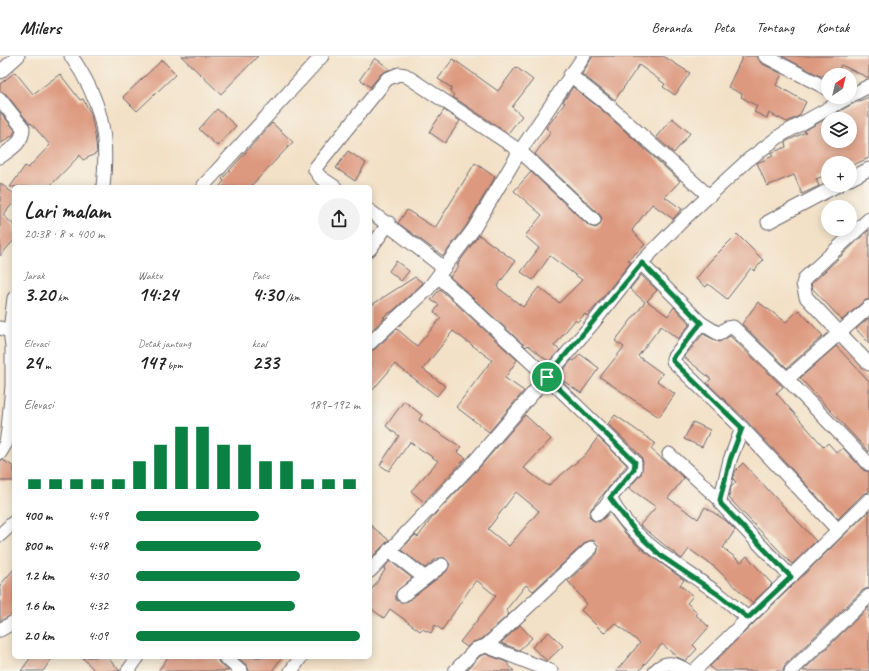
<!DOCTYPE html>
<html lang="id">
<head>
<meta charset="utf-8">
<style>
  :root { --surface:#fff; --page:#f2f2f2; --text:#222; --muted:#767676; --line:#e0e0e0; --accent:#0b8043 }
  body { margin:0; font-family:Caveat,sans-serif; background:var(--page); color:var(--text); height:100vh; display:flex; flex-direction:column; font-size:15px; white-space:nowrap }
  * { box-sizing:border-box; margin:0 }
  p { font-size:13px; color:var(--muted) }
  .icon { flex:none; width:22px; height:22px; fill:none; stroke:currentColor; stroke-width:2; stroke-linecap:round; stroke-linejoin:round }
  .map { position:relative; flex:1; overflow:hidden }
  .sheet { position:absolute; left:12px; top:129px; width:360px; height:474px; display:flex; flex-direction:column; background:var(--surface); border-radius:6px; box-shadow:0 2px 10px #0003 }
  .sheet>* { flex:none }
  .needle { width:26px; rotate:35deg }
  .fabs { position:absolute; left:821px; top:12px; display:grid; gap:8px }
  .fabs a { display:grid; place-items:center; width:36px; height:36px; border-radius:50%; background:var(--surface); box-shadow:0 2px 10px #0003; font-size:20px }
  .pin { position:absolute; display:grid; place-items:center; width:34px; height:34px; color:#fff; margin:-17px; border:2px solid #fff; border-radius:50%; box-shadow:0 1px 4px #0007 }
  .round { display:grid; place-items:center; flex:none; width:42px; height:42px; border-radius:21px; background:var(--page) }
  .summary { display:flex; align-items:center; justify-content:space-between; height:68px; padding:0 12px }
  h1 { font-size:22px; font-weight:600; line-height:30px }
  .stats { display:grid; grid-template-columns:repeat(3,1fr); gap:6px; height:68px; padding:4px 12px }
  .stats div { display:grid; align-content:center }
  .stats b { font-size:20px; font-weight:600 }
  .stats small { font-size:11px; font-weight:400 }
  .stats p { font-size:11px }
  .chart { height:112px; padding:8px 12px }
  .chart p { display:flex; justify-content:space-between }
  .chart svg { width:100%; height:72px; margin-top:4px; stroke:var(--accent); stroke-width:6 }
  ul { padding:0 12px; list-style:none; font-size:13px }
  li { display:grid; grid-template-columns:64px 48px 1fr; align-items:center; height:30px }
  li i { height:10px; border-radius:5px; background:var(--accent) }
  header { display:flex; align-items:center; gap:24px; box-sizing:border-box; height:56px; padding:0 20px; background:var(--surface); border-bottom:1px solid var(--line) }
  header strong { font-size:19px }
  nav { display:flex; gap:22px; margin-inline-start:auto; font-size:14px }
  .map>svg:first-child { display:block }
</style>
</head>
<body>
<header>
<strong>Milers</strong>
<nav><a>Beranda</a><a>Peta</a><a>Tentang</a><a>Kontak</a></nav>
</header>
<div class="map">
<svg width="869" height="615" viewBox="0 0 869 615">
  <rect width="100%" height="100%" fill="#f7f3e8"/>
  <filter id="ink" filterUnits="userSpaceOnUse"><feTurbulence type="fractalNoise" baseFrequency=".025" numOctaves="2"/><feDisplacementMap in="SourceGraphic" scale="8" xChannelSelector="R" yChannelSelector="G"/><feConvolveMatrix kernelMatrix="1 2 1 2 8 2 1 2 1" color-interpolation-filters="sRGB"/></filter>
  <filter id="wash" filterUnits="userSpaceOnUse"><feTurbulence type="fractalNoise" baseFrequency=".012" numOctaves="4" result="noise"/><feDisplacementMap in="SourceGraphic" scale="16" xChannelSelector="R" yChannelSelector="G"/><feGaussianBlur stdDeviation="0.9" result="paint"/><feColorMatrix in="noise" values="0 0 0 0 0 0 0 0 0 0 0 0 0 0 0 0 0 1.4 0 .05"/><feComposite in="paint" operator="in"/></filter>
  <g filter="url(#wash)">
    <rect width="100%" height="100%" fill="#f3e1c7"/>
    <g id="blocks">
      <g fill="#dd997f" fill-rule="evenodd">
        <polygon points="181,0 258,0 221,38"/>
        <polygon points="593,0 663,0 690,17 675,39 663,31 665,28 639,9 615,44 582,18"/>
        <polygon points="743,0 757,0 761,7 782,18 776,29 806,46 799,60 787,66 769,57 767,62 754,56 757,50 741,41 742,38 728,31"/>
        <polygon points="782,0 869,0 869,22 841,9 836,19 820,20"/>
        <polygon points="375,2 390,13 381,18 370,31 360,23"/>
        <polygon points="453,3 498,35 516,11 533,24 512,51 522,60 508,77 453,41 454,39 450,35 452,32 438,23"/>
        <polygon points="162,4 176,18 137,55 123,41"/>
        <polygon points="15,16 33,38 60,18 80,44 83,43 91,58 95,79 97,97 83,104 80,99 49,131 10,131 25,110 28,112 50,89 31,67 30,68 6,38 0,35 0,28"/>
        <polygon points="573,31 603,55 680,125 665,141 682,153 673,163 652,148 632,174 645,189 628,204 631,206 594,252 587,260 585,258 577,266 575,264 554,290 560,294 549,306 528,289 526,291 450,221 459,210 457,209 479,179 515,205 497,231 523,251 539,231 559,247 582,224 550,200 533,224 521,216 539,192 525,180 542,159 514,135 531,116 589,170 596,172 600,169 602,162 599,158 535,98 551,76 546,72 565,47 563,46"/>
        <path d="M869,41V102L850,110V107H828V118L816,123L819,130L802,138L794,119L767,130L757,107L773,100L771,97L786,91L785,86L806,76L804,75L854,47ZM828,63H850V85H828Z"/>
        <polygon points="217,53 236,70 217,90 199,73"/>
        <polygon points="444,54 460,65 445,87 429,76"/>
        <polygon points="0,56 15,74 13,79 0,88"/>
        <polygon points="672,62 690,77 674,97 656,81"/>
        <polygon points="272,67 293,86 250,131 219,131 224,125 222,123"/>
        <polygon points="348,95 366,107 355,125 336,112"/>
        <polygon points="475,107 495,121 466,170 443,200 398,167 407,154 435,172"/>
        <polygon points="0,127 14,138 14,146 3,159 14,169 14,184 0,200"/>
        <polygon points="869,174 869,243 864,245 842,264 812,232 811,228"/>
        <polygon points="737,178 763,204 754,215 751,212 727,243 708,228 706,231 696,223 710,205"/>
        <polygon points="396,205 409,215 401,225 389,215"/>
        <polygon points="641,219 657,234 647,245 668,260 674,251 690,268 678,283 661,270 638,300 663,318 657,325 675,338 659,361 600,321 624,291 615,285 645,246 630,233"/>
        <polygon points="415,221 423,227 394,254 383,261 385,262 370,276 370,250"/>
        <polygon points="440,233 517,304 505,322 524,335 489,376 456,351 492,304 453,275 423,313 445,330 437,340 395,308 370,337 370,295 375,293 397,273 417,290 441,262 434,256 439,249 431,244"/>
        <polygon points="758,246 786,266 799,254 823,280 787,312 742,268"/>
        <polygon points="869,262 869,287 856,273"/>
        <polygon points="703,278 719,286 730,280 783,331 776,337 824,391 828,387 837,397 843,392 863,414 869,416 869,436 863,438 838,463 748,366 707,327 711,323 684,301"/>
        <polygon points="836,290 869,325 869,396 800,322"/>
        <polygon points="580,298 599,312 581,337 559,322 563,317 562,316 572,304 574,305"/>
        <polygon points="404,345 422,359 419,364 461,391 457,396 466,402 424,446 411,435 438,405 410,386 389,415 380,409 399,380 386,370"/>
        <path d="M525,359L551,383L524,412L548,430L585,399L598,381L627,409L591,453L589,460L592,464L599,466L610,457L625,477L639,491L684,524L680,529L693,540L687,547L698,557L696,559L709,571L693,589L697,593L686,605L677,601L662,588L639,615H616L640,587L615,567L604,577L581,554L587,548L568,525L597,498L599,490L593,484L586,486L533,535L526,529L506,554L509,558L482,583L473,586L467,591L460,586L496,540L476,524L442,574L435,569L431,577L422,573L420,575L390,553L384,562L370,552V536L385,514L384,512L390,505L412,522L396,536V544L400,546L408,545L447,515L450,508L445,502H437L425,512L401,494L415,479L418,481L435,458L479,412ZM516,436L539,455L509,490L488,473Z"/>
        <polygon points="615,359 655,387 651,393 684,422 668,442 698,463 705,451 725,464 735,474 723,492 741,506 747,500 772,528 752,547 716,512 689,493 682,503 640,469 656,451 629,432 641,418 643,406 641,400 608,368"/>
        <polygon points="693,366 710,374 702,391 684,383"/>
        <polygon points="3,404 14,411 14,425 0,425 0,405"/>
        <polygon points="743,407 816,485 792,508 729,442 731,431 736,426 733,423 736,414"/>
        <polygon points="869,455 869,532 863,534 785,609 783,615 714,615 710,610"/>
        <polygon points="370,469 389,484 371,502 370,501"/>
        <polygon points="14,513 14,558 0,565 0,529"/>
        <polygon points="869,551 869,615 803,615"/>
        <polygon points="520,569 532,582 519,594 501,587"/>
        <polygon points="549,576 563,590 547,605 532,591"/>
        <polygon points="486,598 506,606 514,615 466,615 480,600"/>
        <polygon points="31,601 53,601 43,615 21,615"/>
        <polygon points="82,601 107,601 120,615 95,615"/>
        <polygon points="168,601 217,601 219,607 229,615 158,615"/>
        <polygon points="237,601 282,601 272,615 249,615 247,609"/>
      </g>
    </g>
  </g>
  <g filter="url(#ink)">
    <use href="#blocks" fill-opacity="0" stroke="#6b656c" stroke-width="1"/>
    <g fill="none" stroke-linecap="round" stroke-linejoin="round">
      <defs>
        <g id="street">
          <path d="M71,0C101,43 109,79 103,131"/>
          <polyline points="765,0 828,33"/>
          <polyline points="0,16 18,0"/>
          <polyline points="570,19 608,49 709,140"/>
          <polyline points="850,40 869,30"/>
          <path d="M0,43L23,72C23,87 11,93 0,101"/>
          <polyline points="850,123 869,113"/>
          <polyline points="204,129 322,0"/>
          <polyline points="335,131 320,121 315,114 316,111 387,23 399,18 405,19 520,95 594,164"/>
          <polyline points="370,155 444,212"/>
          <polyline points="869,163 805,222 803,228 806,241 869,308"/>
          <polyline points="768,166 838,129"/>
          <polyline points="370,193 389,167"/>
          <polyline points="641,207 701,267 673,302 673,305 742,372 838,474"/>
          <path d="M438,220L547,321L635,406V413L610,442C633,487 681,510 720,539C729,546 739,555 748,562"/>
          <polyline points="701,267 719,278 727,272 733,271 787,323 869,408"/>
          <polyline points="0,272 10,275 12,290 12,330 8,374 6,387 0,397"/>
          <polyline points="10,275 14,242"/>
          <polyline points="370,287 428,233 473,174 520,95 584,0"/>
          <polyline points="787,323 869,251"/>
          <polyline points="742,372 730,404 720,444 721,448 791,521"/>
          <polyline points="669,398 720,444"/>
          <polyline points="597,458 611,444"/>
          <polyline points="0,479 14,466"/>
          <polyline points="389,494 425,522"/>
          <polyline points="370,515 473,407 593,267 637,211 687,160 748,104 781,79 849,41"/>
          <polyline points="403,539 442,509"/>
          <polyline points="0,574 14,566"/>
          <polyline points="486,590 591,492"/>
          <polyline points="225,601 241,615"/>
          <polyline points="128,615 138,601"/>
          <polyline points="291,615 301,601"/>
          <polyline points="455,615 476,593 486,590 551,615"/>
          <path d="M655,615C667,603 675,608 688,615"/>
          <polyline points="694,615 869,444"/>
          <polyline points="791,615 869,540"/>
        </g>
      </defs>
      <use href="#street" stroke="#6b656c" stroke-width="15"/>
      <use href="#street" stroke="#fff" stroke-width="13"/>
    </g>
  </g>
  <g fill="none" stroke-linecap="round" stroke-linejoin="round" filter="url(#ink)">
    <defs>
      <polygon id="route" points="642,207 701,267 673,302 673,305 742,372 730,404 720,444 721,448 791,521 748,562 719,539 661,500 636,476 610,442 634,413 635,406 547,321"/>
    </defs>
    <use href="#route" stroke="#fff" stroke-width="8"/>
    <use href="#route" stroke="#0b8043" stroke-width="5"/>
  </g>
</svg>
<div class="fabs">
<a><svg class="needle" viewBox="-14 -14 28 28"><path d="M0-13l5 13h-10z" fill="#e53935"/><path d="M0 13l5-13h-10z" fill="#767676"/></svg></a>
<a><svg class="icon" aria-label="layers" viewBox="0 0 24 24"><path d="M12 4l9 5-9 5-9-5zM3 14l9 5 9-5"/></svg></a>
<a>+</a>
<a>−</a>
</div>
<div class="pin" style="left:547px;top:321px;background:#1e9e55"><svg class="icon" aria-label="arrive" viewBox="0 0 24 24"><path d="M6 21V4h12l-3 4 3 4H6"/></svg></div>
<section class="sheet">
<div class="summary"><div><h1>Lari malam</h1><p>20:38 · 8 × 400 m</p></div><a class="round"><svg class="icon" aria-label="share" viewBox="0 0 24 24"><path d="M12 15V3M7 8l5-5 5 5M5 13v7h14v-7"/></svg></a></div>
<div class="stats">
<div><p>Jarak</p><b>3.20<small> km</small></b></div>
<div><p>Waktu</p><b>14:24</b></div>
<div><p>Pace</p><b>4:30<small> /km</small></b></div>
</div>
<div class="stats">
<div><p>Elevasi</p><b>24<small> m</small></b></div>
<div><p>Detak jantung</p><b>147<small> bpm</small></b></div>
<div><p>kcal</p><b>233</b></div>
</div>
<div class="chart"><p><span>Elevasi</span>189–192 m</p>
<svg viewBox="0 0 160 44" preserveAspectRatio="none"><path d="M5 44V38M15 44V38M25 44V38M35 44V38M45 44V38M55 44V27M65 44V17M75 44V6M85 44V6M95 44V17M105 44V17M115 44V27M125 44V27M135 44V38M145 44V38M155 44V38"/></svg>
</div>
<ul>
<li><b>400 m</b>4:49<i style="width:55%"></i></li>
<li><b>800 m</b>4:48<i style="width:56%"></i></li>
<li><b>1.2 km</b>4:30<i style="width:73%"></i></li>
<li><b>1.6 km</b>4:32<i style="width:71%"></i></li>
<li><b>2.0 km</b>4:09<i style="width:100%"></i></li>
</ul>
</section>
</div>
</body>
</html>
